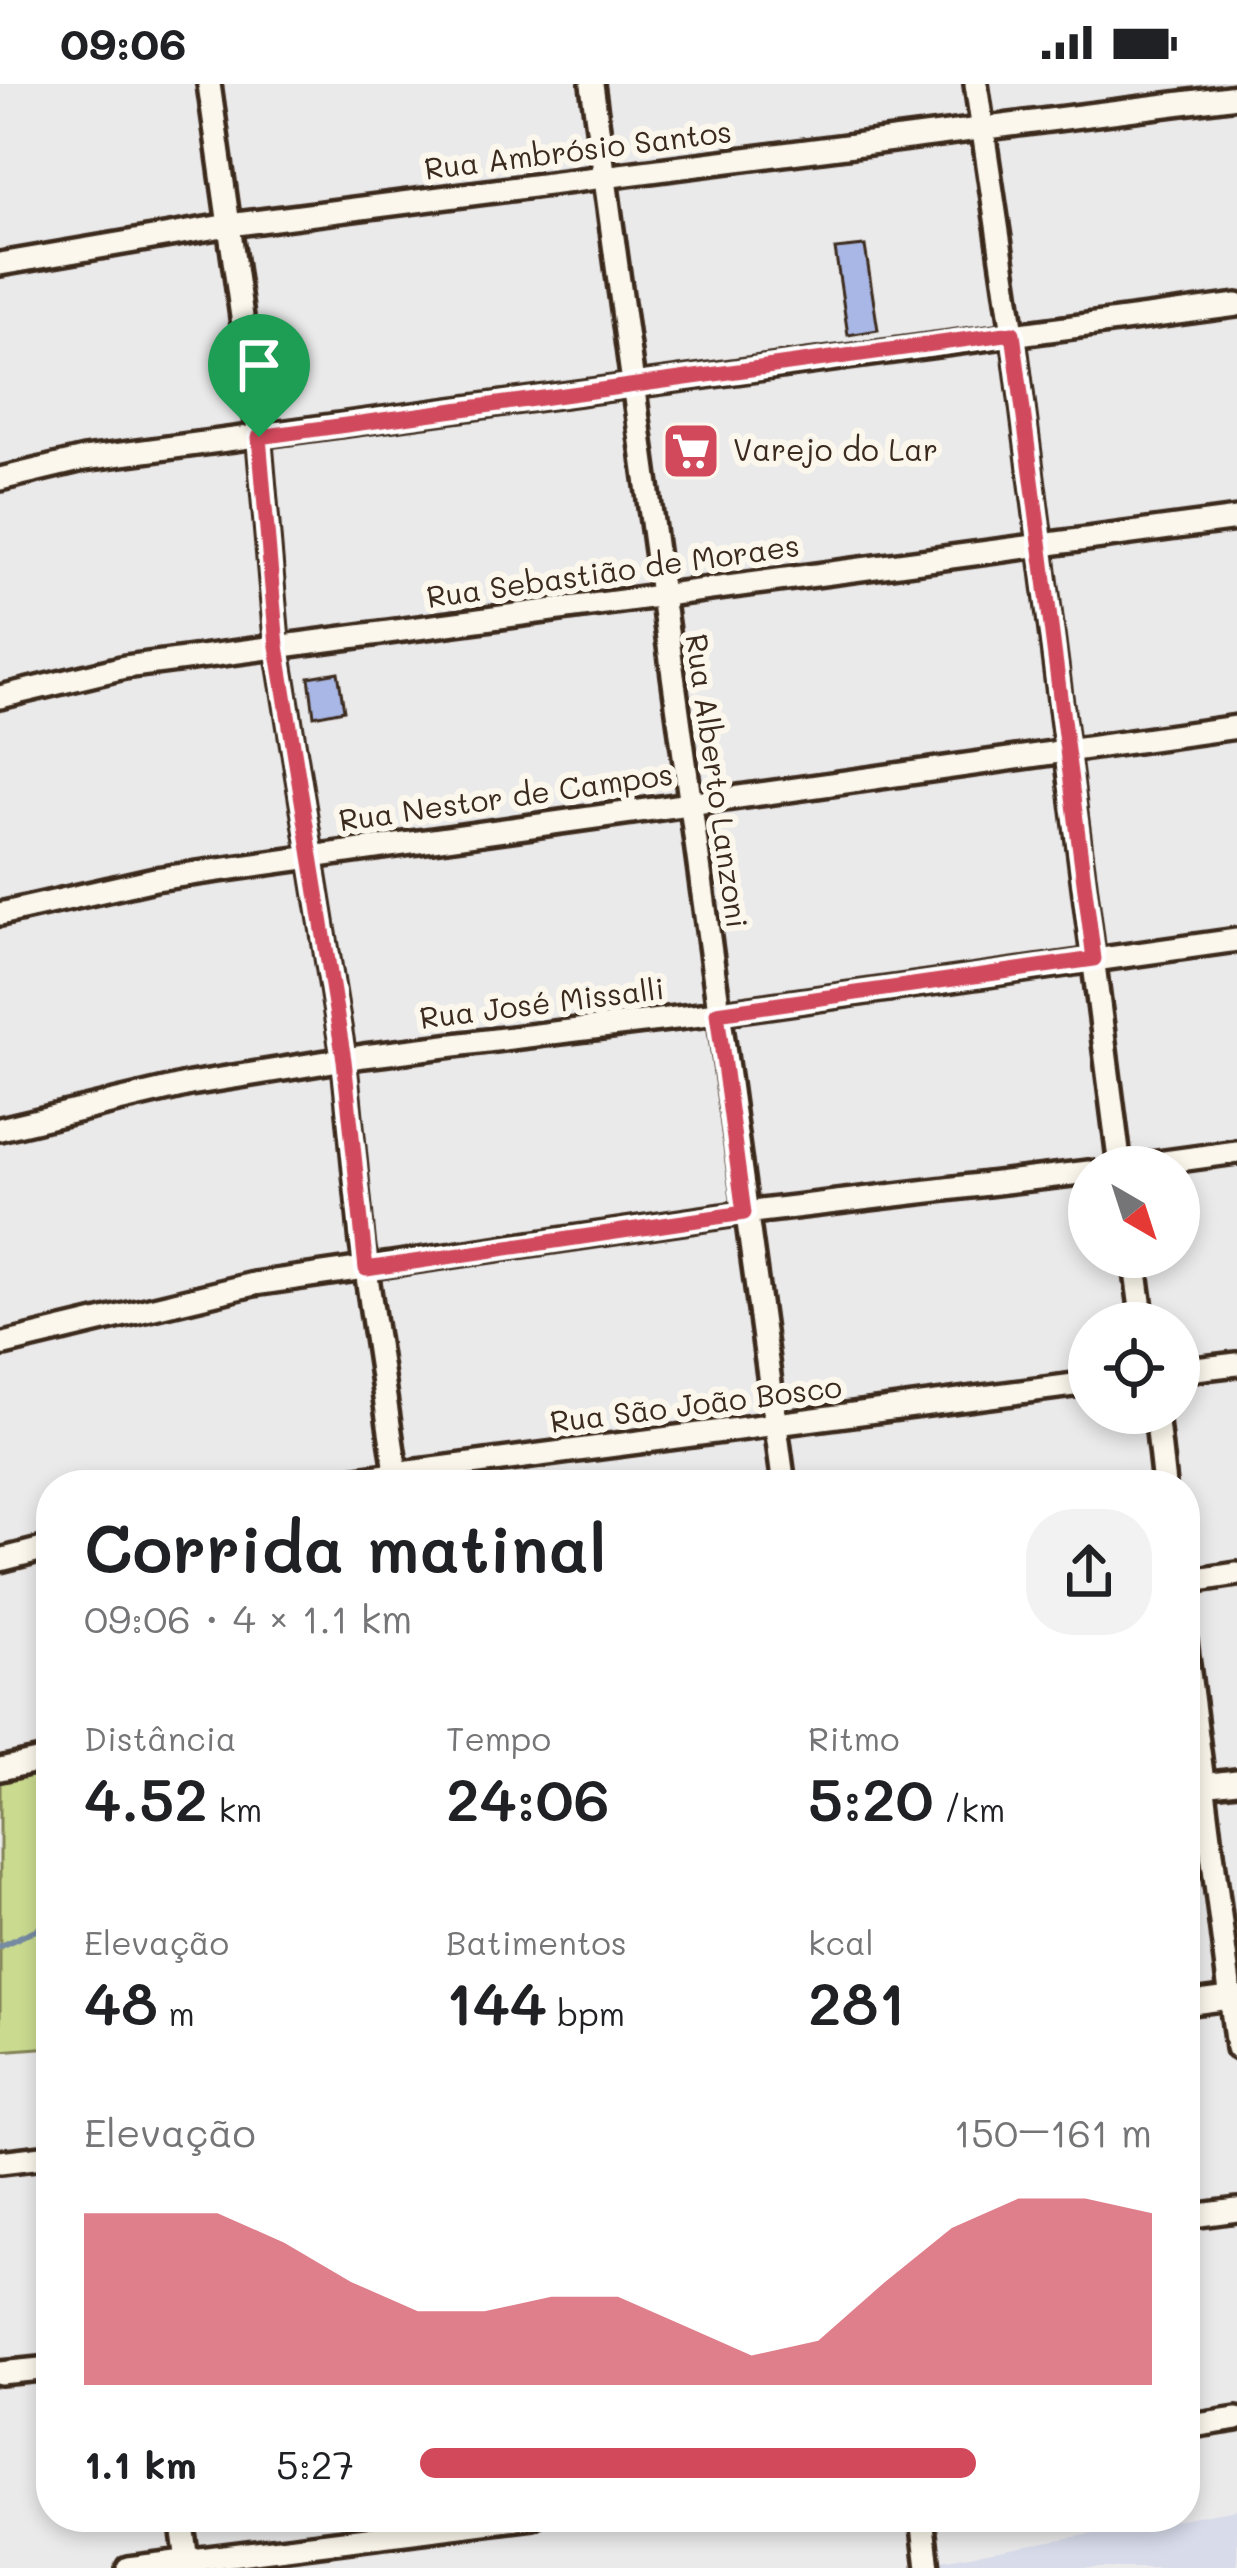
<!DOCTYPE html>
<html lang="pt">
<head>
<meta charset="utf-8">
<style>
  :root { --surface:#fff; --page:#f2f2f2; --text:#202124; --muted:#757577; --accent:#d1495b }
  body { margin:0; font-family:Mali,sans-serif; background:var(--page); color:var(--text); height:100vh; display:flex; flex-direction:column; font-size:45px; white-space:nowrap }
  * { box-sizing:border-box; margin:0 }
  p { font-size:39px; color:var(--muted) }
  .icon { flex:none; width:66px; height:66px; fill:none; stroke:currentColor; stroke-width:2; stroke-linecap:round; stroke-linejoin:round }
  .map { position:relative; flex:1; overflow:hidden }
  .drawer { position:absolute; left:36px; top:1386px; width:1164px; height:1062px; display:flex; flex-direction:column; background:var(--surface); border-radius:48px; box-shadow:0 6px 18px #0003 }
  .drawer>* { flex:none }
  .needle { width:78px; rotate:141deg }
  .buttons { position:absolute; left:1068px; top:1062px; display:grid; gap:24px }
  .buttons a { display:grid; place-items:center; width:132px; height:132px; border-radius:50%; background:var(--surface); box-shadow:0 6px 18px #0003; font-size:60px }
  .pin { position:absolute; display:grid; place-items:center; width:102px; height:102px; color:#fff; margin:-123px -51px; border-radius:50% 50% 50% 0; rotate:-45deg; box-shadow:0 0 12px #0007 }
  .pin .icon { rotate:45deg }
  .round { display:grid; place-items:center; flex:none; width:126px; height:126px; border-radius:48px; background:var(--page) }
  .overview { display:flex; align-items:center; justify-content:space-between; height:204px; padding:0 48px }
  h1 { font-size:66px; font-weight:600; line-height:90px }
  .metrics { display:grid; grid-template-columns:repeat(3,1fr); gap:18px; height:204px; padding:12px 48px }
  .metrics div { display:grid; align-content:center }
  .metrics b { font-size:60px; font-weight:600 }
  .metrics small { font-size:33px; font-weight:400 }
  .metrics p { font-size:33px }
  .chart { height:336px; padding:24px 48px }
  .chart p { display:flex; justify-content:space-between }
  .chart svg { width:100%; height:216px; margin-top:12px; fill:var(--accent); opacity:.7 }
  ul { padding:0 48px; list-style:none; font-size:39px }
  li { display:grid; grid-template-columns:192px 144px 1fr; align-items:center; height:90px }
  li i { height:30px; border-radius:15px; background:var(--accent) }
  .status { display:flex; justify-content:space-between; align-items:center; height:84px; padding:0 60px; background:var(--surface); direction:ltr }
  .status svg { height:33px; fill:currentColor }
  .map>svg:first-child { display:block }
</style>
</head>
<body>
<div class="status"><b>09:06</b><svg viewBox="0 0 49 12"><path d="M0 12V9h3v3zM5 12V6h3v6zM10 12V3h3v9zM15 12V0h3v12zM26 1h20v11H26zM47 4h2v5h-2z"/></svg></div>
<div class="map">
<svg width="1237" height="2484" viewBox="0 0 1237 2484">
  <rect width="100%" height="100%" fill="#ebeaeb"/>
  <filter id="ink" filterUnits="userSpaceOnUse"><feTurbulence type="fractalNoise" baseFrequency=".00833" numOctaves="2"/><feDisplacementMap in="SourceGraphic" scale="24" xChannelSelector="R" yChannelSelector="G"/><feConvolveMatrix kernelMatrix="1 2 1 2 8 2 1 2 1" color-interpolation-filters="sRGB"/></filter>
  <g filter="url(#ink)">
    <polygon fill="#d7dbea" points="1237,2425 1237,2484 942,2484 941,2476"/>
    <polygon fill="#cadb8f" stroke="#828256" stroke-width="3" points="51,1688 51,1963 0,1967 0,1698"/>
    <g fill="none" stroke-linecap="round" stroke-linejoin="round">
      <polyline stroke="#768ba1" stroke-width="6" points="0,1862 51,1839"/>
    </g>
    <g fill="#a9b7e6" stroke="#3b2a1e" stroke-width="3">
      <polygon points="865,162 878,246 848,251 835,165"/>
      <polygon points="338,588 344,626 314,632 309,593"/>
    </g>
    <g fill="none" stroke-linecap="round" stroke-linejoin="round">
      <defs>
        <g id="street">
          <polyline points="209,0 259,353 277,562 344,976 362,1159 398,1401"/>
          <polyline points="592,0 784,1401"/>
          <polyline points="976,0 1013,249 1120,1083"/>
          <polyline points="0,180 229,141 1237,12"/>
          <polyline points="0,395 84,375 1237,221"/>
          <polyline points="0,613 125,583 1237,435"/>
          <polyline points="0,830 155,795 1237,643"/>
          <polyline points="0,1045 190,1000 364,972 717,929 1237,856"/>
          <polyline points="1128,1083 1237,1068"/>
          <polyline points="1134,1173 1143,1239"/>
          <polyline points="0,1261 254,1200 744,1129 1089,1088"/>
          <polyline points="1179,1287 1237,1280"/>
          <polyline points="1156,1329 1164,1401"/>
          <polyline points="311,1401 1089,1299"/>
          <polyline points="0,1476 51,1463"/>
          <polyline points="1185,1498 1237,1490"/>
          <polyline points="1185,1557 1237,1964"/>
          <polyline points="0,1685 51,1674"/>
          <polyline points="1185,1703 1237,1697"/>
          <polyline points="1185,1920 1237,1913"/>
          <polyline points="0,2078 51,2072"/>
          <polyline points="1185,2133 1237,2126"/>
          <polyline points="0,2289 51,2284"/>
          <polyline points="1185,2343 1237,2335"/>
          <polyline points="181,2433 188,2484"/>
          <polyline points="922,2433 928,2484"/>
          <polyline points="128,2484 533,2433"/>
        </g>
      </defs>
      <use href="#street" stroke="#3b2a1e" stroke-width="30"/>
      <use href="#street" stroke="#fbf7ec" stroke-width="21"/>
    </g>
  </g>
  <g fill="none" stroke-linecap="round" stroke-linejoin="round" filter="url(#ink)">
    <defs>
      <polygon id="route" points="1013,249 1094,875 717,929 744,1129 366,1185 344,976 277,562 259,353"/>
    </defs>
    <use href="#route" stroke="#fff" stroke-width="24"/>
    <use href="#route" stroke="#d1495b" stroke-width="15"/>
  </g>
  <defs>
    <symbol id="supermarket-square" viewBox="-11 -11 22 22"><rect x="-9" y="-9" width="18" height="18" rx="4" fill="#d1495b" stroke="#fbf7ec"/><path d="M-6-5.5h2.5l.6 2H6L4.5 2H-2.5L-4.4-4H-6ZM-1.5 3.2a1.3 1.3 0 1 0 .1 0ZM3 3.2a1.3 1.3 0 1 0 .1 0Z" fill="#fff"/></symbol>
  </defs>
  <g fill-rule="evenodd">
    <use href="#supermarket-square" x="658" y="334" width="66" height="66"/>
  </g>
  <g text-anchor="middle" stroke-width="12" stroke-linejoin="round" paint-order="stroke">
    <g font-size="30" fill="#3b2a1e" stroke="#fbf7ec">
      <text transform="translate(578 67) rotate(-7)" y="10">Rua Ambrósio Santos</text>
      <text transform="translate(613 488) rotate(-8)" y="10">Rua Sebastião de Moraes</text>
      <text transform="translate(716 697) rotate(82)" y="10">Rua Alberto Lanzoni</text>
      <text transform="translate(506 714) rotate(-8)" y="10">Rua Nestor de Campos</text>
      <text transform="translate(542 920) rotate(-7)" y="10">Rua José Missalli</text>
      <text transform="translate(696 1321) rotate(-7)" y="10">Rua São João Bosco</text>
    </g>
    <g font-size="30" fill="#3b2a1e" stroke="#fbf7ec" text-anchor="start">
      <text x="733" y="377">Varejo do Lar</text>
    </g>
  </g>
</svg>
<div class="buttons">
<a><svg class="needle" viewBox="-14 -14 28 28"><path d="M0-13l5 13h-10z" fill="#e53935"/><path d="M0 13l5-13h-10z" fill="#757577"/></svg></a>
<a><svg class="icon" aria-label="locate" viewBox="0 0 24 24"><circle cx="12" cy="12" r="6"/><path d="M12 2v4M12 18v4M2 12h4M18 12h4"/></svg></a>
</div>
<div class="pin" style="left:259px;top:353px;background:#1e9e55"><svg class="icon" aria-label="arrive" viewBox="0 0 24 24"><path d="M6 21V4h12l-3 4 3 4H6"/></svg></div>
<section class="drawer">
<div class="overview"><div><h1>Corrida matinal</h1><p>09:06 · 4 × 1.1 km</p></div><a class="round"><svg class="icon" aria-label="share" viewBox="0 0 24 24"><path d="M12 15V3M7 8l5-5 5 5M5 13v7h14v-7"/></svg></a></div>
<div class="metrics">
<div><p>Distância</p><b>4.52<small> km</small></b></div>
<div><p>Tempo</p><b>24:06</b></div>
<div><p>Ritmo</p><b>5:20<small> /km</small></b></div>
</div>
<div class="metrics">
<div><p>Elevação</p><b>48<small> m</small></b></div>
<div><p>Batimentos</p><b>144<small> bpm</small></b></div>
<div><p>kcal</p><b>281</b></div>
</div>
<div class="chart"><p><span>Elevação</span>150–161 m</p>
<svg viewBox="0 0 160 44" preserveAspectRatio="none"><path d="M0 44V9L10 9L20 9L30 15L40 23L50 29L60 29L70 26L80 26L90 32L100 38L110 35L120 23L130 12L140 6L150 6L160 9V44z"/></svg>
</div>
<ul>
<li><b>1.1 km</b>5:27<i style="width:76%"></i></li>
</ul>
</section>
</div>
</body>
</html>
